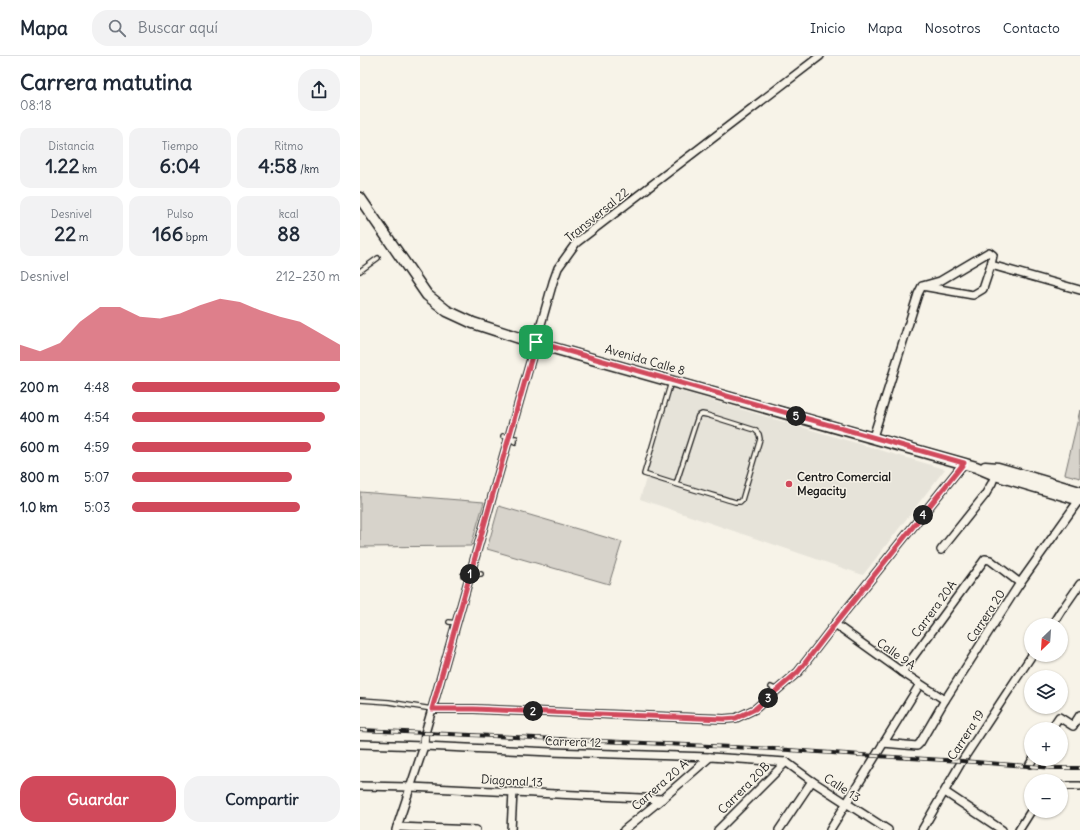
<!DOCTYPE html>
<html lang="es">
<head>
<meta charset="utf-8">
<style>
  :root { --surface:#fff; --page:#f2f2f3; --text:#1f2937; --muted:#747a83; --line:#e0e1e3; --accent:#d1495b }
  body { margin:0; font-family:Delius,sans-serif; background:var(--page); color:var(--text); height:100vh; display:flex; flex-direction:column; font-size:15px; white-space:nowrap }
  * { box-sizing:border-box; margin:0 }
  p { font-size:13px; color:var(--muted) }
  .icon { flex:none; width:22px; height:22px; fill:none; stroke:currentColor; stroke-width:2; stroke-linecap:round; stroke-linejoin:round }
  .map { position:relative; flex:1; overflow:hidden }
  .drawer { display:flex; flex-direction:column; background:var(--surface); width:360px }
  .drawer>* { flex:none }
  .needle { width:26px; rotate:205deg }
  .tools { position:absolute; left:664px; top:562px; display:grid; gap:8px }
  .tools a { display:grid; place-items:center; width:44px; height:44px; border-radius:50%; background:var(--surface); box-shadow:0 1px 3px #0004; font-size:20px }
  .pin { position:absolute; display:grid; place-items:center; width:34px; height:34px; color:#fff; margin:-17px; border-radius:8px; box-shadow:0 2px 6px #0006 }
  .km { position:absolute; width:20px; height:20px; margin:-10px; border-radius:50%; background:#222; color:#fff; font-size:11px; line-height:20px; text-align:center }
  .round { display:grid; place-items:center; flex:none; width:42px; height:42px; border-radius:16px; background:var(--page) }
  .headline { display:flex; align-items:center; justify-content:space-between; height:68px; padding:0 20px }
  h1 { font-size:22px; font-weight:700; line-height:30px }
  .stats { display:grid; grid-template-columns:repeat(3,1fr); gap:6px; height:68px; padding:4px 20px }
  .stats div { display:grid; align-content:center; border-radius:10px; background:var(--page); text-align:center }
  .stats b { font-size:20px; font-weight:700 }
  .stats small { font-size:11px; font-weight:400 }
  .stats p { font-size:11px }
  .chart { height:112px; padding:8px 20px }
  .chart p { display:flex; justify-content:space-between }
  .chart svg { width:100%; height:72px; margin-top:4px; fill:var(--accent); opacity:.7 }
  .primary-button { display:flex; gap:8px; margin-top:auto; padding:8px 20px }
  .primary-button a { flex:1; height:46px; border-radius:16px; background:var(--accent); color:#fff; font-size:16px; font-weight:700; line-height:46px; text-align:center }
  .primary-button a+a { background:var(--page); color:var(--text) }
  ul { padding:0 20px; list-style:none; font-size:13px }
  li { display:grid; grid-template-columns:64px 48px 1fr; align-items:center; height:30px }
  li i { height:10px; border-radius:5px; background:var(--accent) }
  header { display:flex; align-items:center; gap:24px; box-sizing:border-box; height:56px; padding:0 20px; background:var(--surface); border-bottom:1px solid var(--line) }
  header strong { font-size:19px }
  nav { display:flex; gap:22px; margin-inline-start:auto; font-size:14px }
  .search { width:280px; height:36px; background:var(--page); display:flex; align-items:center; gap:10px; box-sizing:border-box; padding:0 14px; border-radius:16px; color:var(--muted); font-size:15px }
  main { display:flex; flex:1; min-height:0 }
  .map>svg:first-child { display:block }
</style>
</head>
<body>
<header>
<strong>Mapa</strong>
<div class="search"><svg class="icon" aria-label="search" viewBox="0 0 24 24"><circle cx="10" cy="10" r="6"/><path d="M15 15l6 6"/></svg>Buscar aquí</div>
<nav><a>Inicio</a><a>Mapa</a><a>Nosotros</a><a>Contacto</a></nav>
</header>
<main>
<section class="drawer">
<div class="headline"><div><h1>Carrera matutina</h1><p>08:18</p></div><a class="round"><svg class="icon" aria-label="share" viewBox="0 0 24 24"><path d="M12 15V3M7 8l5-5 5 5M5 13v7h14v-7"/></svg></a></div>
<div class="stats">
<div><p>Distancia</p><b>1.22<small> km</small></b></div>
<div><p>Tiempo</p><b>6:04</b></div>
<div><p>Ritmo</p><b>4:58<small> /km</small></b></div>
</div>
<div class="stats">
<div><p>Desnivel</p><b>22<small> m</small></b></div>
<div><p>Pulso</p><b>166<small> bpm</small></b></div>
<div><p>kcal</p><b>88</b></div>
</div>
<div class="chart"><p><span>Desnivel</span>212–230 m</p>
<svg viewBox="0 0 160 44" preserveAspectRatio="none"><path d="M0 44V34L10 38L20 33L30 20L40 11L50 11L60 17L70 18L80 15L90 10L100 6L110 8L120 13L130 17L140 20L150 27L160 34V44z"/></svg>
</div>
<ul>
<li><b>200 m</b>4:48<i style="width:100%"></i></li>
<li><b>400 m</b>4:54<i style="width:93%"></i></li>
<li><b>600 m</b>4:59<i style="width:86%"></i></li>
<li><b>800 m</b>5:07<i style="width:77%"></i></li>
<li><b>1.0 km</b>5:03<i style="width:81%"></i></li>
</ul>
<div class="primary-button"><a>Guardar</a><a>Compartir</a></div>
</section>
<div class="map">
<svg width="720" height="774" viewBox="0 0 720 774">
  <rect width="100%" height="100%" fill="#f7f3e8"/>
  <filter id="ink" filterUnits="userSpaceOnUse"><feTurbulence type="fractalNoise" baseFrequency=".025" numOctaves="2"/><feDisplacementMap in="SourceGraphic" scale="8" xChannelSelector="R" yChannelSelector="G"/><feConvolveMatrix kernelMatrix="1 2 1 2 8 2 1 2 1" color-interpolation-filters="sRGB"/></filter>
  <g filter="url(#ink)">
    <polygon fill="#e6e3d9" points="312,333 585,413 503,519 280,443"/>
    <g fill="#d7d3cb" stroke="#7a7874">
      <polygon points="720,354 720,422 705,418"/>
      <polygon points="0,436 124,446 111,490 0,491"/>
      <polygon points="139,450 262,486 249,528 127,493"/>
    </g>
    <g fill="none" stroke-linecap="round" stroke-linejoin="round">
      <defs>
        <g id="service">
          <polyline points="0,215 18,202"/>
          <path d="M311,326L284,418C314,428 345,437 375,446H380L382,444L400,383L399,378L395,374L347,359L342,358L338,360L316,428"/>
          <polyline points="143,380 149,382"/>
          <polyline points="155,386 149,382 156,382"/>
          <polyline points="103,519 121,518"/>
          <polyline points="89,566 96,567"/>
          <polyline points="411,631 417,634"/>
          <polyline points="0,644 29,646 72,653"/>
        </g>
        <g id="minor">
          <polyline points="631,209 720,234"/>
          <polyline points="513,381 558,238 562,230 580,225 629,196 633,199 631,209 623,233 613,239 562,230"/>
          <polyline points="581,494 625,439 632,427 635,419"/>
          <polyline points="704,551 720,528"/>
          <polyline points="475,568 542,616 585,644"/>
          <polyline points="692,569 702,553"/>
          <polyline points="542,616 625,503 630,504 660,527"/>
          <polyline points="72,653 114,653 364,663 376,662 395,653 438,616 475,568 604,407"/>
          <polyline points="691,673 699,661 713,670 720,659"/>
          <polyline points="523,687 557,690 560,687 585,644 660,527 719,444"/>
          <polyline points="0,688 64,690 191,696 350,701 426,706"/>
          <polyline points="426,706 452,725 528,774"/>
          <polyline points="670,708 673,703"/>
          <polyline points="0,730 50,731 302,743"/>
          <polyline points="701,730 720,730"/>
          <polyline points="585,736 642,774"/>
          <polyline points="37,771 116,774"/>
          <polyline points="36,774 64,690 65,677 72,653 193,226 198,212 216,187 460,0"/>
          <polyline points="151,774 153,736"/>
          <polyline points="264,774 302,743 350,701"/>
          <polyline points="358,774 426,706"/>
          <polyline points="419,774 452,725"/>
          <polyline points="470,774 560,628"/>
          <polyline points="562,774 602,705 672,599"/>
          <polyline points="659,774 671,755"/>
        </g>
        <g id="secondary">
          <polyline points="0,142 67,239 87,255 113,267 175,287 616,411 635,419 720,444"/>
          <polyline points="625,411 638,412 720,436"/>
        </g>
      </defs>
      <use href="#service" stroke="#1c1c1c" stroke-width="6"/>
      <use href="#minor" stroke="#1c1c1c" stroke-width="10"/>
      <use href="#secondary" stroke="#1c1c1c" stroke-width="13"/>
      <use href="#service" stroke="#f7f3e8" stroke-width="3.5"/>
      <use href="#minor" stroke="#f7f3e8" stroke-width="7"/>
      <use href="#secondary" stroke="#f7f3e8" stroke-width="10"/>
      <defs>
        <polyline id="rail" points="0,674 414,693 516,700 602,705 694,712 720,712"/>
      </defs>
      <use href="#rail" stroke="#1c1c1c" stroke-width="4"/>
      <use href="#rail" stroke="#f7f3e8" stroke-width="2.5" stroke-dasharray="8" stroke-linecap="butt"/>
    </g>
  </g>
  <g fill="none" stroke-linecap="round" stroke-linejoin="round" filter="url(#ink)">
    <defs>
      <polygon id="route" points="176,286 604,407 475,568 438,616 395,653 376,662 364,663 114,653 72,653"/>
    </defs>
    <use href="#route" stroke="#fff" stroke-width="8"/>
    <use href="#route" stroke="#d1495b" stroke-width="5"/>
  </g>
  <circle fill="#d1495b" stroke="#f7f3e8" stroke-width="1.5" cx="429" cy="428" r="4"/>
  <g text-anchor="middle" stroke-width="3" stroke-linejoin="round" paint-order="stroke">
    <g font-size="12" fill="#1c1c1c" stroke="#f7f3e8">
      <text transform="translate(237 159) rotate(-39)" y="4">Transversal 22</text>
      <text transform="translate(285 304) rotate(16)" y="4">Avenida Calle 8</text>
      <text transform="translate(574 553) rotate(-54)" y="4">Carrera 20A</text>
      <text transform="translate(626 560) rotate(-57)" y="4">Carrera 20</text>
      <text transform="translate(536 598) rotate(35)" y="4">Calle 9A</text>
      <text transform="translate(606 679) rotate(-57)" y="4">Carrera 19</text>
      <text transform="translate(213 686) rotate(2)" y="4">Carrera 12</text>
      <text transform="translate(152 725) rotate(3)" y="4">Diagonal 13</text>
      <text transform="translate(300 729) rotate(-41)" y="4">Carrera 20 A</text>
      <text transform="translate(384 732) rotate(-45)" y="4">Carrera 20B</text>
      <text transform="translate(482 732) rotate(33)" y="4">Calle 13</text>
    </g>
    <g font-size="12" font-weight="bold" fill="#1c1c1c" stroke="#f7f3e8" text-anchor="start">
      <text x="437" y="425">Centro Comercial<tspan x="437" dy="14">Megacity</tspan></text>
    </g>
  </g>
</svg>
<div class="tools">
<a><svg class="needle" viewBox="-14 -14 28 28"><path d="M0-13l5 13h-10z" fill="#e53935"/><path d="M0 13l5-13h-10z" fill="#747a83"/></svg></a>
<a><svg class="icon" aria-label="layers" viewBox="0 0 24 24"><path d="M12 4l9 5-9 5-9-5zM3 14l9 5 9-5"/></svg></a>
<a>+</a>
<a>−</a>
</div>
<div class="pin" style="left:176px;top:286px;background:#1e9e55"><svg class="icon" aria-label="arrive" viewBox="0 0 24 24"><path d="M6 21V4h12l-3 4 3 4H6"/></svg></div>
<b class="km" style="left:110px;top:518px">1</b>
<b class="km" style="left:173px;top:655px">2</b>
<b class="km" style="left:408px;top:642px">3</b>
<b class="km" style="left:563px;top:459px">4</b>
<b class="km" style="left:436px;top:360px">5</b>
</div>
</main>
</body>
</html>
